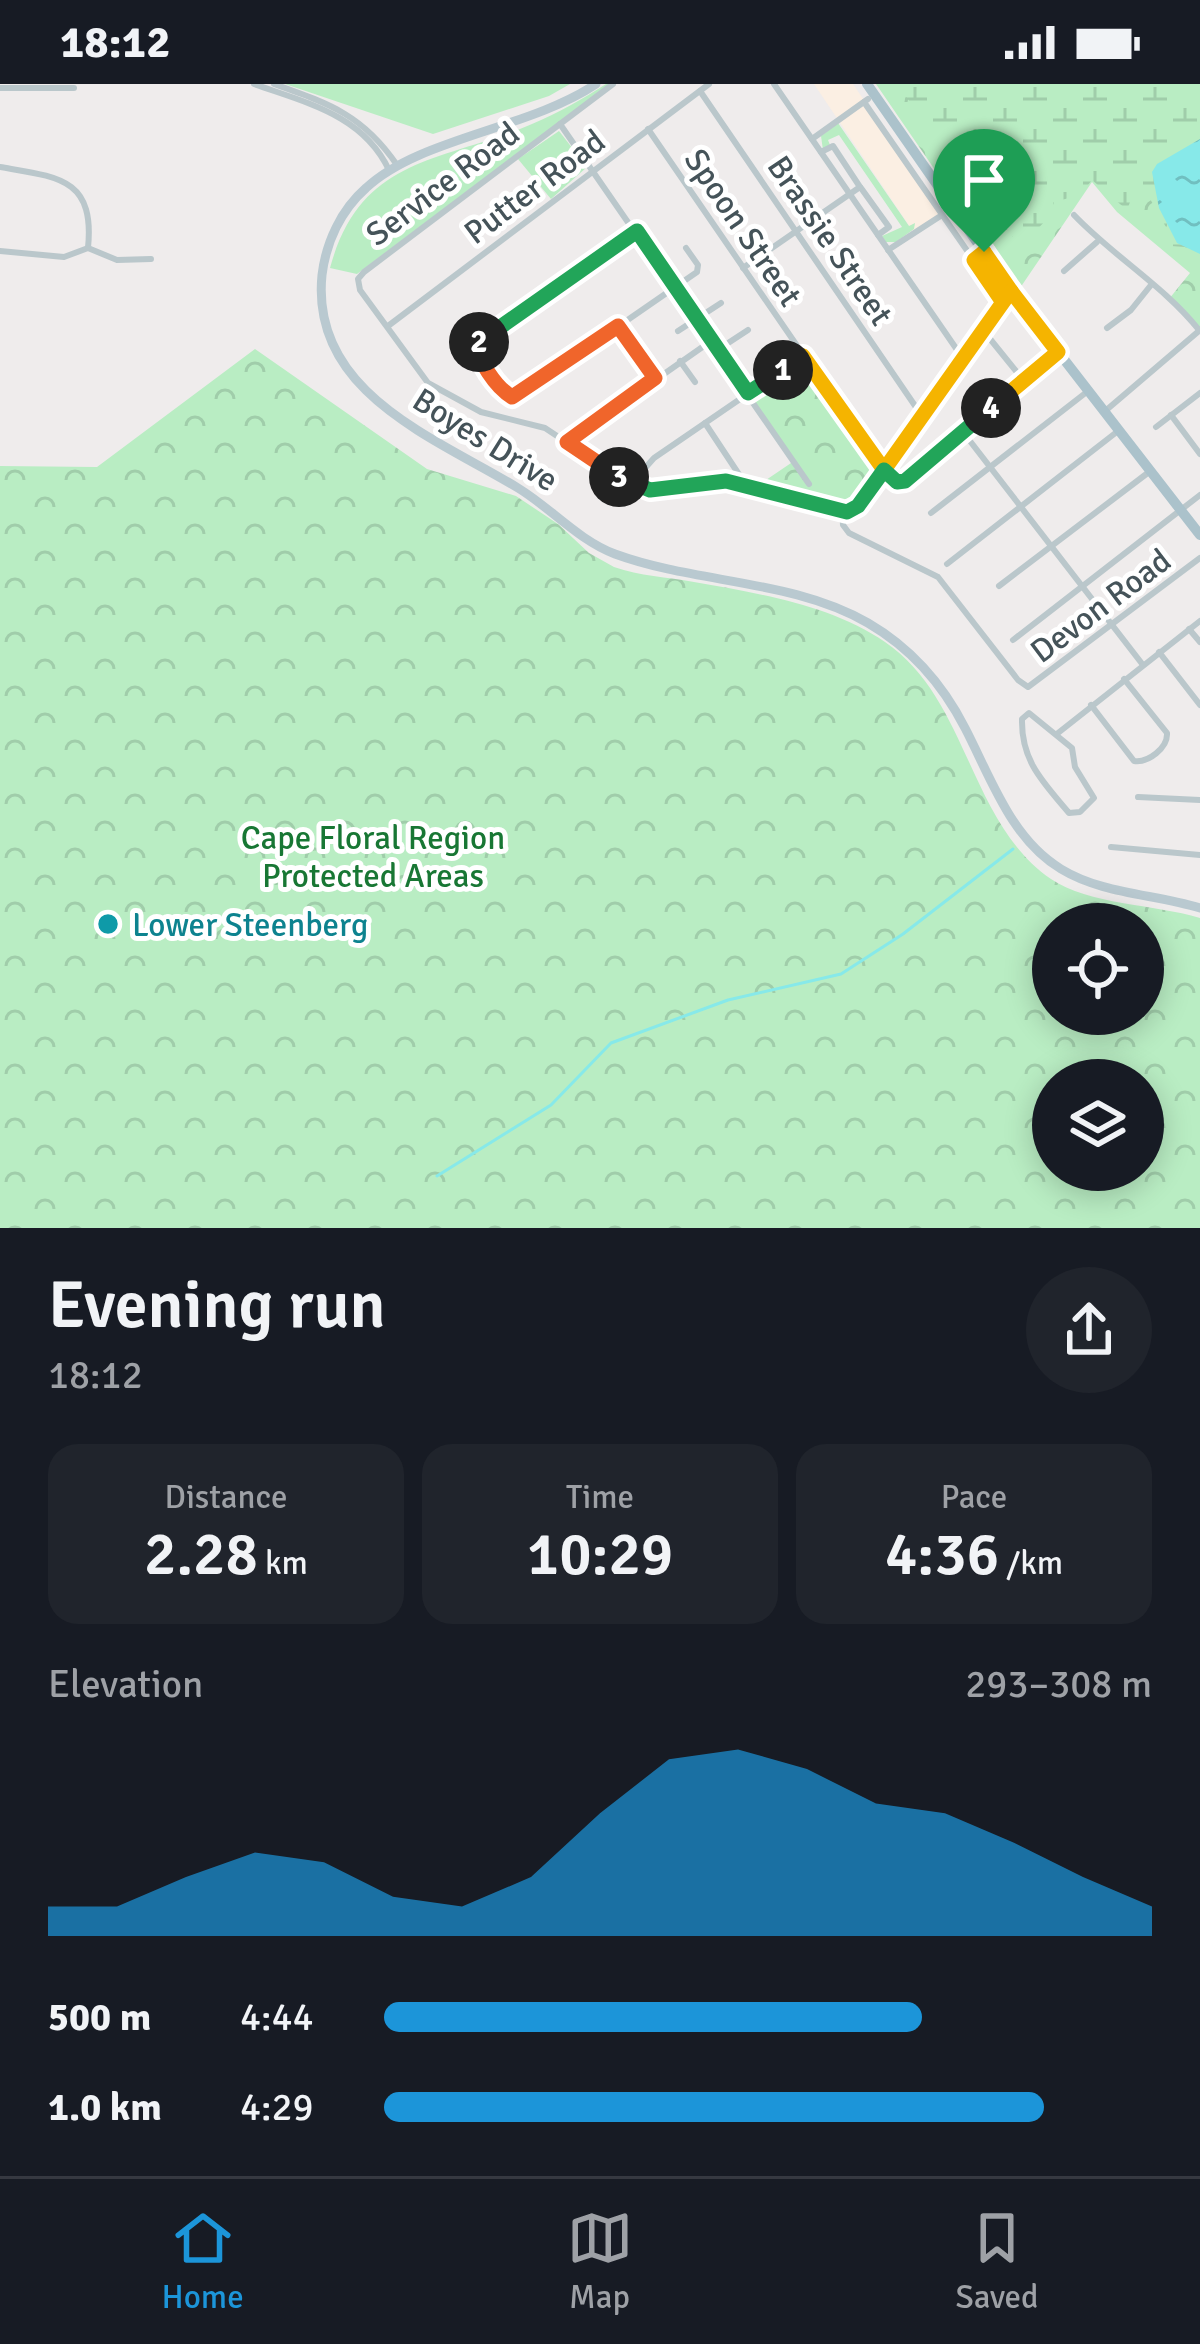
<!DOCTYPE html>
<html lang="en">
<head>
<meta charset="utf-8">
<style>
  :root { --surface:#171b24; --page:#20242c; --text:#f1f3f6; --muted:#9ea1a6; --line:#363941; --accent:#1c95d9 }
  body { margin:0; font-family:Signika,sans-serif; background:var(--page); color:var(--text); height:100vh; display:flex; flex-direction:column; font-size:45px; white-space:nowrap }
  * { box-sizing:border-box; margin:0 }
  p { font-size:39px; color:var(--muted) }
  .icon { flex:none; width:66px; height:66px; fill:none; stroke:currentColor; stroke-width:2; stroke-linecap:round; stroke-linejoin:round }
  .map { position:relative; height:1144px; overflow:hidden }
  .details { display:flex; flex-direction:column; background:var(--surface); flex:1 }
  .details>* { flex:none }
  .fabs { position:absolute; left:1032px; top:819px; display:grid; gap:24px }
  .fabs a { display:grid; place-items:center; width:132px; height:132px; border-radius:50%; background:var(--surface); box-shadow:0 6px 30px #0003; font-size:60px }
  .pin { position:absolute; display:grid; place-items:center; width:102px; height:102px; color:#fff; margin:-123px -51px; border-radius:50% 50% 50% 0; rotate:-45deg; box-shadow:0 0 12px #0007 }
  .pin .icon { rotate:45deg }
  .km { position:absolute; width:60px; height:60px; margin:-30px; border-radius:50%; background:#222; color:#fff; font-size:33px; line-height:60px; text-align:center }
  .round { display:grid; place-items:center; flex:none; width:126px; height:126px; border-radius:63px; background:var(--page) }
  .head { display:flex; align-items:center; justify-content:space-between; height:204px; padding:0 48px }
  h1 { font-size:66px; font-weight:600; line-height:90px }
  .stats { display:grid; grid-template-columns:repeat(3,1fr); gap:18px; height:204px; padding:12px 48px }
  .stats div { display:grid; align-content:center; border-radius:30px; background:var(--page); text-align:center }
  .stats b { font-size:60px; font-weight:600 }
  .stats small { font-size:33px; font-weight:400 }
  .stats p { font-size:33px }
  .chart { height:336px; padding:24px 48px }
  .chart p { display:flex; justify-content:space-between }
  .chart svg { width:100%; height:216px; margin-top:12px; fill:var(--accent); opacity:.7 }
  ul { padding:0 48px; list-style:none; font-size:39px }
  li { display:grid; grid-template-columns:192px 144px 1fr; align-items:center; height:90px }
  li i { height:30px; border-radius:15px; background:var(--accent) }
  .status { display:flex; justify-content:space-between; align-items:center; height:84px; padding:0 60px; background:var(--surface); direction:ltr }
  .status svg { height:33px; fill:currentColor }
  .tab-bar { display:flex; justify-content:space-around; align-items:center; height:168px; border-top:3px solid var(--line); background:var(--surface); font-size:33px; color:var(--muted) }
  .tab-bar a { display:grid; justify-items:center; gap:6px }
  .tab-bar .selected { color:var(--accent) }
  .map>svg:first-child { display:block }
</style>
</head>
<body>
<div class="status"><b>18:12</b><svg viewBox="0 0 49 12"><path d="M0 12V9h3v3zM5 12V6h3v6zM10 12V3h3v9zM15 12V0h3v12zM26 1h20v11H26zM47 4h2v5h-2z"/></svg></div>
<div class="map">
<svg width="1200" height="1144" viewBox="0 0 1200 1144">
  <defs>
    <pattern id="forest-crowns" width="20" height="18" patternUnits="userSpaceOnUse" patternTransform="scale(3)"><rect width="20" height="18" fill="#b9edc3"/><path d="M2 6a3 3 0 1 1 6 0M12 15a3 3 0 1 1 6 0" fill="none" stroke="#a0cdaa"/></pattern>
    <pattern id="wetland-marsh" width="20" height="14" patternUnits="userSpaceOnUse" patternTransform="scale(3)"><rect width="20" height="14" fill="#b9edc3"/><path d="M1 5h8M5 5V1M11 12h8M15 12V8" fill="none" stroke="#a0cdaa"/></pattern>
    <pattern id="water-ripples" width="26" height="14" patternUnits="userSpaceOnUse" patternTransform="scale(3)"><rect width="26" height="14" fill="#87e9e9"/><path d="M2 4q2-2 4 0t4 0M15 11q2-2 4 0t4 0" fill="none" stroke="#70bfc0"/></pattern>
  </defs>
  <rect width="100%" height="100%" fill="#efecec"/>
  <polygon fill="#fbefe3" points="814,0 853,0 942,131 914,149"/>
  <g fill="#b9edc3">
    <polygon points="285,0 570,0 549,12 433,50"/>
    <path d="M606,0H610L357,190L330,184C361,71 441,79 532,40C558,29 583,15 606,0Z"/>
    <polygon points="838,39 909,142 915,139 914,145 896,158 886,158 882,152 902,143 839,51 828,56 830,61 823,66 821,52"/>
    <polygon points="559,47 587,83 551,115 518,75"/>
  </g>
  <g fill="url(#forest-crowns)" fill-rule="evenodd">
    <polygon points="876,0 1200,0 1200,246 1169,215 1190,189 1117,128 1092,98 1018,207"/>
    <path d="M255,265L427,385L516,412L558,440L589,469L614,483C640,492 667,493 694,498C757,509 832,521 885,558C969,615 968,738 1051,795C1089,821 1154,820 1200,834V1144H0V382L97,383ZM1053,840H1143V930H1053ZM1053,996H1143V1086H1053Z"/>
    <polygon points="803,272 884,386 858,422 847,428 763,407 766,396 794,377 749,309"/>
  </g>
  <polygon fill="url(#wetland-marsh)" points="896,0 1200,0 1200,183 1185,163 1171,162 1171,152 1149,113 1130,118 1127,126 1092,96 1080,111 1054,118 1049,133 1023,160 1017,159 996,130 984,123 977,104 958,83 950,61 938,54"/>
  <polygon fill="url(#water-ripples)" points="1200,55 1200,170 1177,159 1159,124 1152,88 1157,80"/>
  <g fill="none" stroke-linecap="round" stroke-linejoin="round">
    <polyline stroke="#87e9e9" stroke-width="3" points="437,1092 551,1021 611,959 728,916 841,890 903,850 1013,765"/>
    <g stroke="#bac7cb" stroke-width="6">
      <path d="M254,0C307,19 363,31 389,86"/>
      <path d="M274,0C330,20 363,31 397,81"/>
      <polyline points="613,0 364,188 358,195 360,206 428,299 481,328 545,344 631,401 650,406 726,397 842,427"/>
      <polyline points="774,0 962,273"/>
      <polyline points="0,4 74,4"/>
      <polyline points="700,7 922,332"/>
      <polyline points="864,18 1002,217"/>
      <polyline points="560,40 809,400"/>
      <polyline points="648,45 879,381 897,398 909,394 1056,269"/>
      <polyline points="812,55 868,15"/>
      <path d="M0,83C58,93 95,94 88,164"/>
      <polyline points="861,104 889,143 878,151"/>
      <path d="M1074,131C1113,172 1164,202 1199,246"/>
      <polyline points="637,147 479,257 478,271 508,312 519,311 697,188 698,181 686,164"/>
      <polyline points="88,164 117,176 151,175"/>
      <polyline points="888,166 942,131"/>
      <polyline points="0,167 64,173 88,164"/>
      <polyline points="743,184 860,103 833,62 821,68"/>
      <polyline points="1064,187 1097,158"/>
      <polyline points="388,242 709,0"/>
      <polyline points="618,242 654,293"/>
      <polyline points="1107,244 1131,226 1151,201"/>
      <polyline points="982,245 1024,297"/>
      <polyline points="678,247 721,219"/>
      <polyline points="719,265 748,246"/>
      <polyline points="680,277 695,298"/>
      <polyline points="1104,328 1200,246"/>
      <polyline points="1171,331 1200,370"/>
      <polyline points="705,339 746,401"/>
      <polyline points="1156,343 1200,309"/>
      <polyline points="963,348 1143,581"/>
      <polyline points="567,358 711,257"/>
      <polyline points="646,383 654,374 803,272"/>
      <polyline points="842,427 843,441 849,449 938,493 1018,596 1028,603 1200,474"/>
      <polyline points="842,427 856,424 864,415 1011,207"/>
      <polyline points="931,429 1088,307"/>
      <polyline points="947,480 1118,347"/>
      <polyline points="999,502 1149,388"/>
      <polyline points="1189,545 1200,558"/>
      <polyline points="1013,556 1200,411"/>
      <polyline points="1159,568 1200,621"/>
      <path d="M1091,621L1134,677C1148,679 1168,664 1167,649L1124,595"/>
      <path d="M1029,629L1072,664L1075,683L1094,714L1080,728L1069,729C1043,698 1021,677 1022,635Z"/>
      <polyline points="1058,649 1200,537"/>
      <polyline points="1138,713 1200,716"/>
      <polyline points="1111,763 1200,771"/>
    </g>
    <path stroke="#b9c9d0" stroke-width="9" d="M596,0C529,45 419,54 366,104C341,126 326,158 322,191C310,309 436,354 518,404C551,424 578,456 615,470C697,500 792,495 868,539C911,564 943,601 965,644C991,694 1011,755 1061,785C1102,810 1154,810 1200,824"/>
    <polyline stroke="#abc2cb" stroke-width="10" points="867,0 1011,207 1200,451"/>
  </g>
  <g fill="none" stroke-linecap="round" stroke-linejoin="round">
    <defs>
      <polyline id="split-1" points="783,286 803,272 884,386 1011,207 984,168"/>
      <polyline id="split-2" points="479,258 637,147 748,309 783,286"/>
      <path id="split-3" d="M479,258C475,275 497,304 512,313L618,242L655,294L567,358L619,393"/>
      <polyline id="split-4" points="619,393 650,406 726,397 847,428 858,422 884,386 897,398 905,397 991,324"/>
      <polyline id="split-5" points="984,168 974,176 1002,217 1011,207 1058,268 991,324"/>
    </defs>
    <use href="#split-1" stroke="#fff" stroke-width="24"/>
    <use href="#split-2" stroke="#fff" stroke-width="24"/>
    <use href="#split-3" stroke="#fff" stroke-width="24"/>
    <use href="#split-4" stroke="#fff" stroke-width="24"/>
    <use href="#split-5" stroke="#fff" stroke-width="24"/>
    <use href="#split-1" stroke="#f5b400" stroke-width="15"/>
    <use href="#split-2" stroke="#22a559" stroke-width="15"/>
    <use href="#split-3" stroke="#f0652b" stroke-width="15"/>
    <use href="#split-4" stroke="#22a559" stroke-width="15"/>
    <use href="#split-5" stroke="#f5b400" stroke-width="15"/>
  </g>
  <circle fill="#0f9aa8" stroke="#fff" stroke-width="4.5" cx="108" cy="840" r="12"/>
  <g text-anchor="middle" stroke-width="10" stroke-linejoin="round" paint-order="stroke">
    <g font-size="33" fill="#455359" stroke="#fff">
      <text transform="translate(442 99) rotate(-37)" y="12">Service Road</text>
      <text transform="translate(534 102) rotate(-37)" y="12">Putter Road</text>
      <text transform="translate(744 143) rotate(56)" y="12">Spoon Street</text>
      <text transform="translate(831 156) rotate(56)" y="12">Brassie Street</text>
      <text transform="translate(486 355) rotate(32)" y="12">Boyes Drive</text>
      <text transform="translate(1100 521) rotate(-37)" y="12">Devon Road</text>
    </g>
    <g font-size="33" fill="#187734" stroke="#fff">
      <text x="373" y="765">Cape Floral Region<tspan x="373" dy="38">Protected Areas</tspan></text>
    </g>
    <g font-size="33" fill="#0d838f" stroke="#fff" text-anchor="start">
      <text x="132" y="852">Lower Steenberg</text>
    </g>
  </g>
</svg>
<div class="fabs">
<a><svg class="icon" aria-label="locate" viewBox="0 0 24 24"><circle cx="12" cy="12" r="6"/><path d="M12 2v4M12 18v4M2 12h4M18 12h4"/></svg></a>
<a><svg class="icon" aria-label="layers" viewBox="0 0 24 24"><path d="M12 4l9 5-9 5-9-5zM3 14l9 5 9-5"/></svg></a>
</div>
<div class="pin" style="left:984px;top:168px;background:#1e9e55"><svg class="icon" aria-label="arrive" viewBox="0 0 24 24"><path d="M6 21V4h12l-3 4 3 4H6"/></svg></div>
<b class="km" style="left:783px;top:286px">1</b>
<b class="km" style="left:479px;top:258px">2</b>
<b class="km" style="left:619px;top:393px">3</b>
<b class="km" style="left:991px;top:324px">4</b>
</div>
<section class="details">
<div class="head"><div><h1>Evening run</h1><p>18:12</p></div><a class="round"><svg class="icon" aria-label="share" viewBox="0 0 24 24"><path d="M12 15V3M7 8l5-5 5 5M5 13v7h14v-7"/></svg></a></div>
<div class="stats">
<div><p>Distance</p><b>2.28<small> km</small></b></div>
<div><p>Time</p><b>10:29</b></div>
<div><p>Pace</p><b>4:36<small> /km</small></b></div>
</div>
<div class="chart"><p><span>Elevation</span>293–308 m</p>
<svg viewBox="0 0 160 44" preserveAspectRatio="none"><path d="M0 44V38L10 38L20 32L30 27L40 29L50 36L60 38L70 32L80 19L90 8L100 6L110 10L120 17L130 19L140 25L150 32L160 38V44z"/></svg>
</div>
<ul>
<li><b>500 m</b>4:44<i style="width:70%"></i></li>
<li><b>1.0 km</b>4:29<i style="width:86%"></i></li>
</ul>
</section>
<nav class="tab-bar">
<a class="selected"><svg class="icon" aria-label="home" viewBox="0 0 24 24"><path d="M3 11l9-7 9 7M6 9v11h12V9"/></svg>Home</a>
<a><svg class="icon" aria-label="map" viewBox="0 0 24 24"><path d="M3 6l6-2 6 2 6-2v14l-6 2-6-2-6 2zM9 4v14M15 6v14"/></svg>Map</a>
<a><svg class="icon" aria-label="saved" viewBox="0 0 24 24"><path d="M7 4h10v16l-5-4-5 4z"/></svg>Saved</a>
</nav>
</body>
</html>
